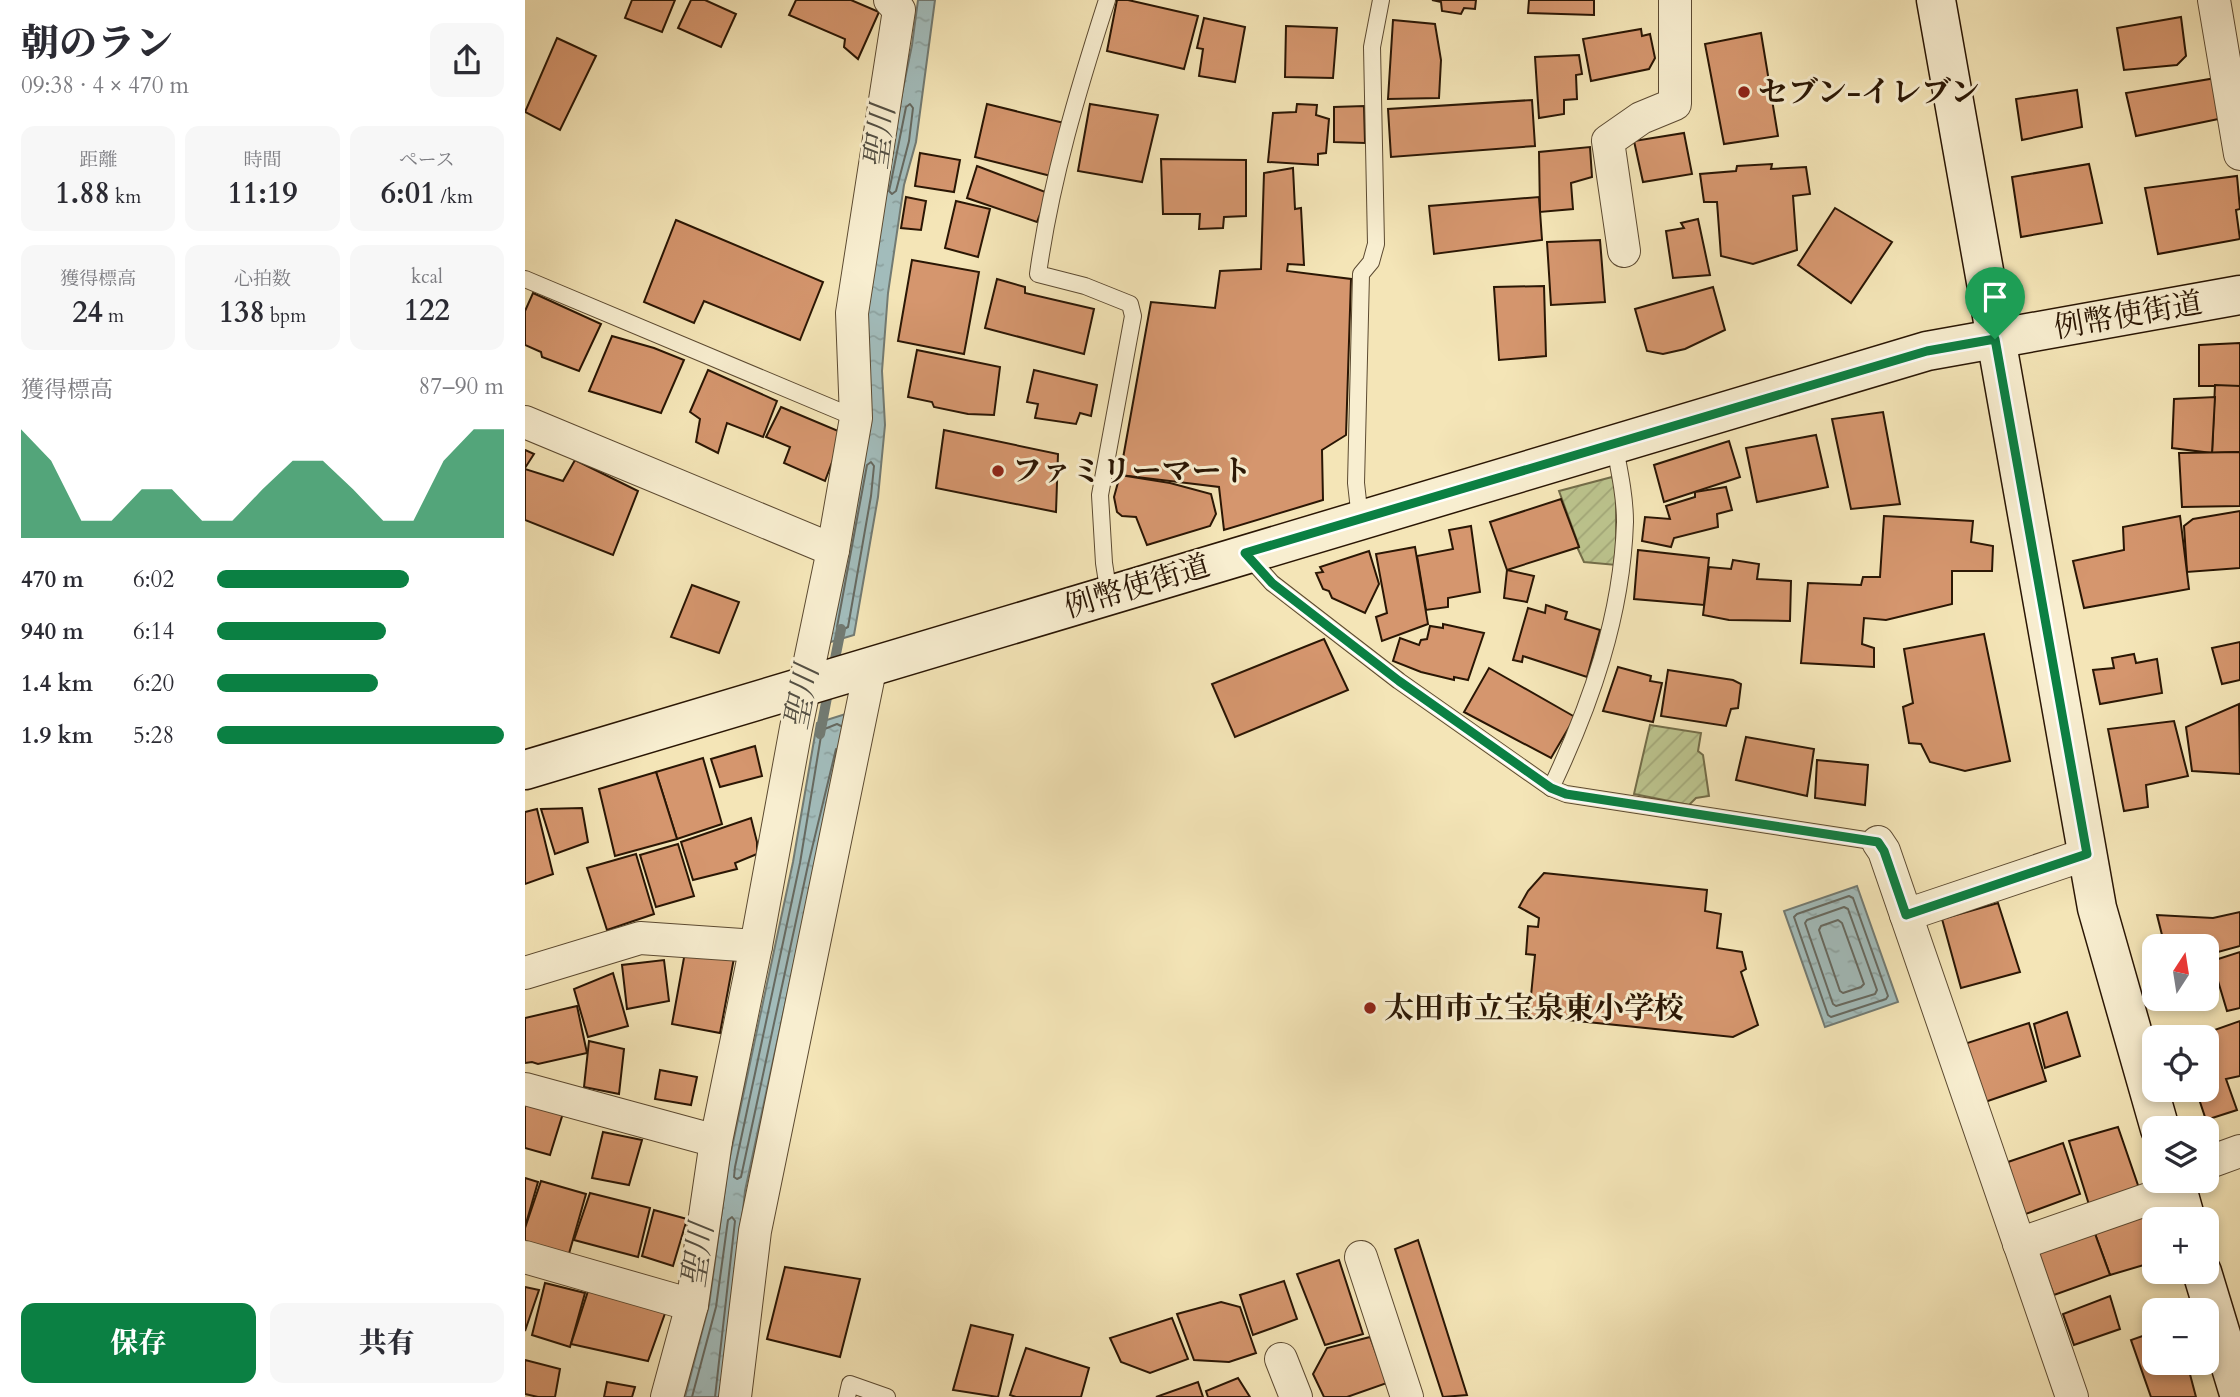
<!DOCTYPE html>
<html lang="ja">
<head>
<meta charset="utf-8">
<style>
  :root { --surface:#fff; --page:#f7f7f7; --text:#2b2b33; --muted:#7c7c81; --accent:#0b8043 }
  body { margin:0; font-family:Cardo,"Noto Serif JP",serif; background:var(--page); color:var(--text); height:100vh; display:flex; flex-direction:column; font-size:26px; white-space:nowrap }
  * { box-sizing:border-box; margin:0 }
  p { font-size:23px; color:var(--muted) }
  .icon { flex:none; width:38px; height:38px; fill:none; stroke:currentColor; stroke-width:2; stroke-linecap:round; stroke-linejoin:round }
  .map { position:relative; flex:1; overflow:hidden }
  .side { display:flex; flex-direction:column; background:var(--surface); width:525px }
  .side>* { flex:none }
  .needle { width:46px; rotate:12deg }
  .buttons { position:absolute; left:1617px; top:934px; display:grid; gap:14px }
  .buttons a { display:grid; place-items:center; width:77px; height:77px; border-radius:14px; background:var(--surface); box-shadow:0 4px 10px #0003; font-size:35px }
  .pin { position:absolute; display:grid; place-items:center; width:60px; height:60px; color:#fff; margin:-72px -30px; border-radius:50% 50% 50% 0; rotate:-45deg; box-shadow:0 0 7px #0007 }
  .pin .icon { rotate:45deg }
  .round { display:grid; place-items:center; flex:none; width:74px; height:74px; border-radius:14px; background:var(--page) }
  .head { display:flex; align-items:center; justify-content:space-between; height:119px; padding:0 21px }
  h1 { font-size:38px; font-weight:800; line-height:52px }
  .metrics { display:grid; grid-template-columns:repeat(3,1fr); gap:10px; height:119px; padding:7px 21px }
  .metrics div { display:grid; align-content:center; border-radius:14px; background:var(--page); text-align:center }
  .metrics b { font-size:30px; font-weight:800 }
  .metrics small { font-size:19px; font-weight:400 }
  .metrics p { font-size:19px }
  .chart { height:196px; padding:14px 21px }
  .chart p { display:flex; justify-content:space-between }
  .chart svg { width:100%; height:126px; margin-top:7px; fill:var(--accent); opacity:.7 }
  .primary-button { display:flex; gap:14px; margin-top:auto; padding:14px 21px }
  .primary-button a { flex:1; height:80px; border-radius:14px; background:var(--accent); color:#fff; font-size:28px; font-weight:800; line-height:80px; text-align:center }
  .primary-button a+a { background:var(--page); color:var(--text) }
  ul { padding:0 21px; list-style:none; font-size:23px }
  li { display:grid; grid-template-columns:112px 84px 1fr; align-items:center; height:52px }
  li i { height:18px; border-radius:9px; background:var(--accent) }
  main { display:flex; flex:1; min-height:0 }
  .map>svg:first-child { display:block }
</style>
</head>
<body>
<main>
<section class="side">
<div class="head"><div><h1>朝のラン</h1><p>09:38 · 4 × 470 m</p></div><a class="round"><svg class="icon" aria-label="share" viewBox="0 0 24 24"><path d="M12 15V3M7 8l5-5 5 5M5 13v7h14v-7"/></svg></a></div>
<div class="metrics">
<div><p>距離</p><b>1.88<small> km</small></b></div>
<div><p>時間</p><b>11:19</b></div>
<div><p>ペース</p><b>6:01<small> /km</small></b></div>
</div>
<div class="metrics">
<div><p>獲得標高</p><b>24<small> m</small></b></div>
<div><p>心拍数</p><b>138<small> bpm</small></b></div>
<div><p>kcal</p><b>122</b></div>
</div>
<div class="chart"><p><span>獲得標高</span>87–90 m</p>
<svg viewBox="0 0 160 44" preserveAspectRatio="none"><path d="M0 44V6L10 17L20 38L30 38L40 27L50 27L60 38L70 38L80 27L90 17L100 17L110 27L120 38L130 38L140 17L150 6L160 6V44z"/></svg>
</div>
<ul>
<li><b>470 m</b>6:02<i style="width:67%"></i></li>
<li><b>940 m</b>6:14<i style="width:59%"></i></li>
<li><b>1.4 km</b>6:20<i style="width:56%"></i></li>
<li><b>1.9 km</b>5:28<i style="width:100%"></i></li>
</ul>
<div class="primary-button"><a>保存</a><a>共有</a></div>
</section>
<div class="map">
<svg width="1715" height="1397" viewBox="0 0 1715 1397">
  <defs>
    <pattern id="garden-furrows" width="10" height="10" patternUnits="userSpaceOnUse" patternTransform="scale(1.75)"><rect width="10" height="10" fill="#bcc48e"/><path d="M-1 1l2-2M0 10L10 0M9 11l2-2" fill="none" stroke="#a2a879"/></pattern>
    <pattern id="water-ripples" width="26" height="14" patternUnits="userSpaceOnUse" patternTransform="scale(1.75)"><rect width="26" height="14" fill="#a2bcbb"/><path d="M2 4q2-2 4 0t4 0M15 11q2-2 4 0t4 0" fill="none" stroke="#8ca19f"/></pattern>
  </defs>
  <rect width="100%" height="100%" fill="#f4e5b7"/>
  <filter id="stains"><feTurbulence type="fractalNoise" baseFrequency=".00286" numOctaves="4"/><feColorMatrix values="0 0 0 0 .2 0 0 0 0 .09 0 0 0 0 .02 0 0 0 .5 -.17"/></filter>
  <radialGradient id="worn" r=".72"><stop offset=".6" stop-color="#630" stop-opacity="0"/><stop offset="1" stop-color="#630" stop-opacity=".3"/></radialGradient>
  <g fill="url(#garden-furrows)" stroke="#736d49" stroke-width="2">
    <polygon points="1087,477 1091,486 1091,565 1059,562 1052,547 1054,546 1034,491"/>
    <polygon points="1125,725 1176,733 1173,751 1178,755 1184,796 1171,798 1164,805 1109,794"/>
  </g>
  <g fill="url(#water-ripples)" stroke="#727a72" stroke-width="2">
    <polygon points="393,0 410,0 391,142 379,185 363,293 357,371 360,425 353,497 329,635 302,643 359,181 387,45"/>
    <polygon points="327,712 290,866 220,1191 200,1385 197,1397 160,1397 184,1305 203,1166 268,862 292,723"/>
    <polygon points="1332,886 1373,1002 1300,1027 1259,911"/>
  </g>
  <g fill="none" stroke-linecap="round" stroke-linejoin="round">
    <g stroke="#666960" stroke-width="2">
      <polygon points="385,104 388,108 384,141 371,191 367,194 364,191 366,182 381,107"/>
      <polygon points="346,462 349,466 346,496 323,627 315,631 312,627 342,465"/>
      <polyline points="311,749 283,865 216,1177 212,1179 209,1177 210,1167 275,863 297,730 312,724 316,726"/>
      <polygon points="1324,896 1328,898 1363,996 1361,999 1306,1017 1303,1015 1269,917 1272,914"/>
      <polygon points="1319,907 1323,909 1352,990 1350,994 1311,1006 1308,1004 1280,923 1282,920"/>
      <polygon points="1313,920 1317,923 1339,984 1336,987 1318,993 1315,991 1294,930 1296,926"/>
      <polyline points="167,1397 191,1307 203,1220 207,1217 210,1221 190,1397"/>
    </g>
    <g stroke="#727a72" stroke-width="10">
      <polyline points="308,669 316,629"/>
      <polyline points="295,734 304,687"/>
    </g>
  </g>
  <g fill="#d5966e" stroke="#2a1604" stroke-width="2">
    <polygon points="107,0 150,0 137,32 100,18"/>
    <polygon points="166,0 180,0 211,14 196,47 153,28"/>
    <polygon points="271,0 326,0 354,12 333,59 319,47 320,39 264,15"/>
    <polygon points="592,0 603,0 673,16 659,69 582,51"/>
    <polygon points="907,0 951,0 950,9 939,8 936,14 917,11 916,2"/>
    <polygon points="1004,0 1069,0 1069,15 1003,13"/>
    <polygon points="1656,17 1661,56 1652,65 1599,70 1592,28"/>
    <polygon points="679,18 720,27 710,82 674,76 678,49 672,48"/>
    <polygon points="868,20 910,24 916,60 914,98 863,99"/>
    <polygon points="761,26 812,28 808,78 760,77"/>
    <polygon points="1116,29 1117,36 1125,34 1130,58 1124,69 1066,81 1058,39"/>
    <polygon points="1236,33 1253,136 1199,144 1180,44"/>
    <polygon points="32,38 71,56 35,130 0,112"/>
    <polygon points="1054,55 1057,74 1051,75 1052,99 1039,100 1039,114 1014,118 1010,57"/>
    <polygon points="1697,77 1708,116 1611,136 1601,93"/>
    <polygon points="1552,90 1557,127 1497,140 1491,99"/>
    <polygon points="1007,100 1010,146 866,157 863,109"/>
    <polygon points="462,104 539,123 526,176 450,157"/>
    <polygon points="565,104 633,115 617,182 553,171"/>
    <polygon points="772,104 792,105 791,115 804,119 801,153 793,154 793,165 743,162 748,113 771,112"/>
    <polygon points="839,106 840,143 809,142 809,107"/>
    <polygon points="1159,133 1167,174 1118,182 1109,141"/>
    <polygon points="1065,147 1067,177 1046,183 1048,209 1015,212 1014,152"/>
    <polygon points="395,153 435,160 429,192 390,186"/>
    <polygon points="636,159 721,160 721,216 699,217 698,228 674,229 675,214 638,214"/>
    <polygon points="1247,164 1246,169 1281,167 1285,194 1268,196 1272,250 1228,264 1196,256 1192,202 1179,202 1175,174 1211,171 1212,166"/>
    <polygon points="1564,164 1577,223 1496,237 1487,177"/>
    <polygon points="452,166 523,193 512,222 442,198"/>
    <polygon points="768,168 770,209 776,208 779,265 763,264 762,271 826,279 821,435 797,450 798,500 699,530 694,487 595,475 626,302 690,308 695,271 736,269 739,173"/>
    <polygon points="1712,176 1715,209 1711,210 1715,239 1633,254 1620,188"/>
    <polygon points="381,197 401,201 396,230 376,228"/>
    <polygon points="1014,197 1017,240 909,254 904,206"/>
    <polygon points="431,201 465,209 453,257 420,248"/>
    <polygon points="1310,208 1367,242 1326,303 1273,265"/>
    <polygon points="1173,219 1185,275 1148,278 1141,231 1159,228 1156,223"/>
    <polygon points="151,220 298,282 275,340 179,301 169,323 119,302"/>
    <polygon points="1075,240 1080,302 1026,305 1022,242"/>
    <polygon points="387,260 454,272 439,354 373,341"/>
    <polygon points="472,279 500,287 500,293 569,309 559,354 460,328"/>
    <polygon points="1019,286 1021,356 974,360 969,287"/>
    <polygon points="1188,287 1200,330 1160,349 1138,354 1122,351 1110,309"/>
    <polygon points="8,293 76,324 54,371 17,357 16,352 0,345 0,311"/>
    <polygon points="87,336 129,348 159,360 136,413 64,391"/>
    <polygon points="1715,343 1715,386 1674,386 1674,345"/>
    <polygon points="392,350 475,367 469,415 443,414 409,407 407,402 383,397"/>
    <polygon points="183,370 252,401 238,437 202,423 193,453 171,442 175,419 165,412"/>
    <polygon points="509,370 572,385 566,416 555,413 551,424 510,418 513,404 502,402"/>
    <polygon points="1690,385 1715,386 1715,452 1687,453"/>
    <polygon points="1690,397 1687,453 1647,448 1649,399"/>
    <polygon points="256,407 318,433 300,481 259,463 265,447 241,437"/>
    <polygon points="1358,412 1375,504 1326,509 1307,419"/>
    <polygon points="419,430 533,454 531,512 411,488"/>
    <polygon points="1291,435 1303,487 1232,502 1221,448"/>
    <polygon points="1204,441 1215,477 1139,502 1129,465"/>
    <polygon points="0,450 9,454 0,468"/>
    <polygon points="1715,452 1715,506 1657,507 1654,453"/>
    <polygon points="50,460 113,491 88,555 0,520 0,469 38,481"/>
    <polygon points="595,475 645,483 686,494 691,514 685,526 622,545 611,517 597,516 592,512 589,497"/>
    <polygon points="1201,487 1207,510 1192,514 1193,527 1149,538 1146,547 1117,541 1120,517 1145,519 1141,506 1170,497 1170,492"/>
    <polygon points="1036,499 1054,547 982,570 965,522"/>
    <polygon points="1715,511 1715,568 1662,572 1659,526 1668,519"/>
    <polygon points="1359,516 1448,521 1446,542 1468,546 1467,571 1427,571 1427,604 1361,620 1339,618 1337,644 1349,648 1349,667 1276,663 1283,583 1336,585 1338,577 1355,577"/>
    <polygon points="1655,516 1664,589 1559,608 1548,561 1599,550 1598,527"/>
    <polygon points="946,526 955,592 923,598 923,607 901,610 892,556 928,549 924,530"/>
    <polygon points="890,547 903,624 857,641 851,617 862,613 851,554"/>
    <polygon points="1113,550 1184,558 1179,605 1109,599"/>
    <polygon points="844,551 854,584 840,613 807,598 804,591 798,589 791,573 798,572 795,567"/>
    <polygon points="1208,560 1234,564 1232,579 1266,581 1265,621 1204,620 1178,615 1184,567 1206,569"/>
    <polygon points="982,570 1009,576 1002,602 979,598"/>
    <polygon points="167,585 214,602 194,653 146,637"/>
    <polygon points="1021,605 1042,612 1040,619 1075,630 1062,677 998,656 997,662 988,660 1003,608 1020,613"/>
    <polygon points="918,624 959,633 943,680 929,677 929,680 896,672 868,661 875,638 894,645 896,640 902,639 905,626 918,628"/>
    <polygon points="1459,634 1485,761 1440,771 1405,762 1396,744 1384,743 1378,707 1388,703 1379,649"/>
    <polygon points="799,639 823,690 710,737 687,684"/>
    <polygon points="1715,642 1715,680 1697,684 1687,648"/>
    <polygon points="1609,654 1611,663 1632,659 1637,693 1575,704 1568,670 1589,668 1587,658"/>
    <polygon points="1093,667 1126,676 1125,681 1137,683 1128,722 1078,711"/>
    <polygon points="964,668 1050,717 1026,758 939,712"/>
    <polygon points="1143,670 1208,680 1216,684 1213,708 1206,709 1201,726 1136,716"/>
    <polygon points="1714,704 1715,774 1667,771 1661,727"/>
    <polygon points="1649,721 1663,776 1621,785 1623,807 1599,811 1583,729"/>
    <polygon points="1221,737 1289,749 1282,796 1211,780"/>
    <polygon points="230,746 237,776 195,787 186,759"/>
    <polygon points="178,758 197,824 152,839 131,772"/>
    <polygon points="1292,760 1343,765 1340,805 1290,798"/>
    <polygon points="131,772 152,839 90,856 74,789"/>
    <polygon points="57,808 63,842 30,854 16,809"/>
    <polygon points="12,809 28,874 0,884 0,812"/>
    <polygon points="226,818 232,842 232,854 210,863 212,869 168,880 156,842"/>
    <polygon points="153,844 169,896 131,907 115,855"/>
    <polygon points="111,854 129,914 82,930 62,868"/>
    <polygon points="1019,873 1182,890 1180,911 1196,914 1192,948 1217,952 1221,969 1216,972 1233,1025 1208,1037 1004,1016 1010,955 1001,954 1003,926 1013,927 1014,918 994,907 1003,891"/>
    <polygon points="1473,903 1495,972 1436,988 1417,919"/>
    <polygon points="1715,912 1715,946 1682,955 1682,947 1640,947 1632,915 1688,918"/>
    <polygon points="160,952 209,958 195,1033 147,1024"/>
    <polygon points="1715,952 1715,1008 1702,1011 1687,961"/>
    <polygon points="139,960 144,1001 102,1009 97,965"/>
    <polygon points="88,973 103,1026 63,1037 49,989"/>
    <polygon points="52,1006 62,1053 13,1064 7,1062 0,1063 0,1018"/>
    <polygon points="1542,1012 1555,1056 1520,1068 1509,1024"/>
    <polygon points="1715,1021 1715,1076 1701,1079 1712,1110 1681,1120 1671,1090 1682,1090 1682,1038 1667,1038"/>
    <polygon points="1504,1023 1521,1081 1460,1102 1436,1045"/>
    <polygon points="64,1041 99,1049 94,1094 59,1087"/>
    <polygon points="135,1070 172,1077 166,1105 130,1099"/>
    <polygon points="0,1103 39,1110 25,1155 0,1148"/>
    <polygon points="1593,1127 1616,1194 1566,1211 1544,1141"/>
    <polygon points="78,1132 117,1140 104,1185 67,1178"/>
    <polygon points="1538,1143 1555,1194 1498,1215 1483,1162"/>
    <polygon points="0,1178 13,1182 0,1227"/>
    <polygon points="16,1181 61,1194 43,1257 0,1246 0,1228"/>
    <polygon points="65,1193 125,1208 113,1257 49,1240"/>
    <polygon points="129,1210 162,1219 148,1266 117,1256"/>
    <polygon points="1619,1213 1629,1246 1629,1262 1585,1275 1569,1231"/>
    <polygon points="1569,1231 1585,1275 1529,1295 1511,1249"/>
    <polygon points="893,1240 942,1395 918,1397 870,1249"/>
    <polygon points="814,1260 838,1334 800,1345 772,1274"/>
    <polygon points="260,1267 335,1279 315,1357 242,1339"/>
    <polygon points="759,1281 772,1319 728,1335 715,1295"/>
    <polygon points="20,1283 60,1293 45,1347 7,1335"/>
    <polygon points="0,1287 14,1290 0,1331"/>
    <polygon points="64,1288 143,1305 123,1361 46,1344"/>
    <polygon points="1585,1296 1595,1329 1549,1345 1538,1314"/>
    <polygon points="696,1302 715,1307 731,1353 704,1362 669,1360 652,1314"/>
    <polygon points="647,1318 663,1359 625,1373 596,1362 585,1338"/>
    <polygon points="446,1325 488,1335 473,1397 428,1390"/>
    <polygon points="1629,1332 1629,1363 1662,1363 1671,1397 1626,1397 1606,1340"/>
    <polygon points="845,1337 862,1383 822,1397 799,1397 788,1374 802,1348"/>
    <polygon points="501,1348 564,1368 556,1397 491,1397 485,1395"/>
    <polygon points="0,1360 35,1369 30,1397 13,1397 0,1394"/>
    <polygon points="713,1378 725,1397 683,1397 681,1391"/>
    <polygon points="82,1382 110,1387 107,1397 79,1397"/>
    <polygon points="673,1382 678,1397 631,1397"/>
  </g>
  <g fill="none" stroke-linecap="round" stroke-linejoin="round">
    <defs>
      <g id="service">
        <path d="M582,0C553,90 526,180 513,274L560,286L605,304L608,316L575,495L579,563L584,595"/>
        <polyline points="0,279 331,418"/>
        <polyline points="835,519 831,483 836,274 846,262 851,244 847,47 856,0"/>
        <polyline points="722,555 747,583 874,681 1026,788 1041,794 1353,842"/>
        <path d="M1026,788C1066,704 1097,616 1100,522C1100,496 1094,469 1089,443"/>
        <polyline points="322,1397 325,1384 362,1397"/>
      </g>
      <g id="minor">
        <polyline points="1689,0 1715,154"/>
        <polyline points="1099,251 1083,141 1116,118 1150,104 1150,0"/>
        <polyline points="0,422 308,550"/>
        <polyline points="1353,842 1359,851 1547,1397"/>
        <polyline points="1381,915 1562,854"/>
        <polyline points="0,973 115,938 231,946"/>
        <polyline points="0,1089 191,1141"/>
        <polyline points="1682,1163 1715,1151"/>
        <polyline points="1494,1244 1652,1189"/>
        <polyline points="0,1257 167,1305"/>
        <polyline points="836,1257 882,1397"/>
        <polyline points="756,1359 771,1397"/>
        <polyline points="142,1397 167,1305 191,1141 231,946 271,728 308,550 331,418 327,313 374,10 365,0"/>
        <polyline points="210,1397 230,1231 346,665"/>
      </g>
      <g id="secondary">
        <polyline points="1411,0 1572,908 1635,1129"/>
        <polyline points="0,770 1402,351 1715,295"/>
        <polyline points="1650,1181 1661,1220"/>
        <polyline points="1677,1272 1715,1397"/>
      </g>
    </defs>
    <use href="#service" stroke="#5c4a31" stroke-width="18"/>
    <use href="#minor" stroke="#5c4a31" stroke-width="34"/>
    <use href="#secondary" stroke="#2a1604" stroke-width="41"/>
    <use href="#service" stroke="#f8eed0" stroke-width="16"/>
    <use href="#minor" stroke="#f8eed0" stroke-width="32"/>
    <use href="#secondary" stroke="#f8eed0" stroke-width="38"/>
  </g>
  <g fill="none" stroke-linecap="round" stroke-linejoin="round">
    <defs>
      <polygon id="route" points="1470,339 1562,854 1381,915 1359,851 1353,842 1041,794 1026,788 874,681 747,583 720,553 1402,351"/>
    </defs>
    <use href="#route" stroke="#fff" stroke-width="14"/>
    <use href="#route" stroke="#0b8043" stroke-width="9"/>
  </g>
  <g fill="#8f2418" stroke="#f8eed0" stroke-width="2.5">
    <circle cx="1219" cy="92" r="7"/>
    <circle cx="473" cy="471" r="7"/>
    <circle cx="845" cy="1008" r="7"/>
  </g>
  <g text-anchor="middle" stroke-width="6" stroke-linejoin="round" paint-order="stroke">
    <g font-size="30" font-weight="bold" fill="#2a1604" stroke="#f8eed0" text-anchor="start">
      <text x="1233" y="102">セブン-イレブン</text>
      <text x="487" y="481">ファミリーマート</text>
      <text x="859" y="1018">太田市立宝泉東小学校</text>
    </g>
    <g font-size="30" fill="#2a1604" stroke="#f8eed0">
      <text transform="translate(1603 315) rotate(-10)" y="10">例幣使街道</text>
      <text transform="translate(612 586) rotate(-17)" y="10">例幣使街道</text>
    </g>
    <g font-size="32" font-style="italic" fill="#545044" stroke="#f8eed0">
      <text transform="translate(354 137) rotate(-83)" y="11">聖川</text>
      <text transform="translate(276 697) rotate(-79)" y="11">聖川</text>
      <text transform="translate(172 1255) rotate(-82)" y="11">聖川</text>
    </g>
  </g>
  <rect width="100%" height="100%" filter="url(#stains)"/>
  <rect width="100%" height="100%" fill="url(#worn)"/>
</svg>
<div class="buttons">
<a><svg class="needle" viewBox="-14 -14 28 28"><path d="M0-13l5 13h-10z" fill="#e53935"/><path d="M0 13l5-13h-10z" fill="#7c7c81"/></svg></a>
<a><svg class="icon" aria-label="locate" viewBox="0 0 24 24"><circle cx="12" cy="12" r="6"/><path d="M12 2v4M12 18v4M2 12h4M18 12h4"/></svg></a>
<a><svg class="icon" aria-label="layers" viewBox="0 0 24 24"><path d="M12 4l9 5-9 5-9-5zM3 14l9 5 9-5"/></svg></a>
<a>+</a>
<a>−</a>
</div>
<div class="pin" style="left:1470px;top:339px;background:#1e9e55"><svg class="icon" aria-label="arrive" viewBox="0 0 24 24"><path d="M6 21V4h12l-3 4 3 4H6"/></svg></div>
</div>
</main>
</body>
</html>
